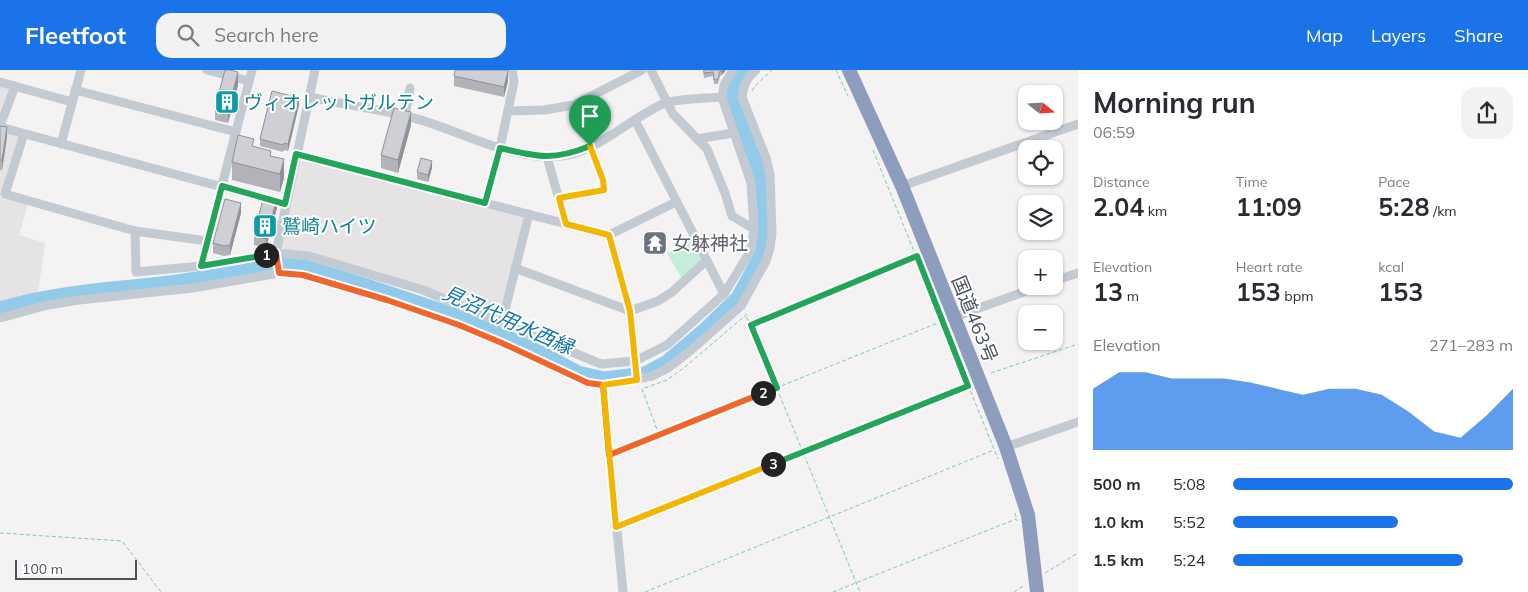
<!DOCTYPE html>
<html lang="en">
<head>
<meta charset="utf-8">
<style>
  :root { --surface:#fff; --page:#f2f2f3; --text:#2b2b33; --muted:#7c7c81; --accent:#1a73e8 }
  body { margin:0; font-family:Mulish,"Noto Sans JP",sans-serif; background:var(--page); color:var(--text); height:100vh; display:flex; flex-direction:column; font-size:19px; white-space:nowrap }
  * { box-sizing:border-box; margin:0 }
  p { font-size:16px; color:var(--muted) }
  .icon { flex:none; width:28px; height:28px; fill:none; stroke:currentColor; stroke-width:2; stroke-linecap:round; stroke-linejoin:round }
  .map { position:relative; flex:1; overflow:hidden }
  .panel { display:flex; flex-direction:column; background:var(--surface); width:450px }
  .panel>* { flex:none }
  .needle { width:32px; rotate:108deg }
  .tools { position:absolute; left:1018px; top:15px; display:grid; gap:10px }
  .tools a { display:grid; place-items:center; width:45px; height:45px; border-radius:10px; background:var(--surface); box-shadow:0 1px 4px #0004; font-size:25px }
  .scale { position:absolute; left:15px; bottom:12px; width:122px; box-sizing:border-box; padding-left:5px; border:2px solid #4a525e; border-top:0; font-size:14px; line-height:18px; white-space:nowrap; color:#4a525e; -webkit-text-stroke:4px #fff; paint-order:stroke }
  .pin { position:absolute; display:grid; place-items:center; width:42px; height:42px; color:#fff; margin:-51px -21px; border-radius:50% 50% 50% 0; rotate:-45deg; box-shadow:0 0 5px #0007 }
  .pin .icon { rotate:45deg }
  .km { position:absolute; width:25px; height:25px; margin:-12px; border-radius:50%; background:#222; color:#fff; font-size:14px; line-height:25px; text-align:center }
  .round { display:grid; place-items:center; flex:none; width:52px; height:52px; border-radius:15px; background:var(--page) }
  .overview { display:flex; align-items:center; justify-content:space-between; height:85px; padding:0 15px }
  h1 { font-size:28px; font-weight:700; line-height:38px }
  .metrics { display:grid; grid-template-columns:repeat(3,1fr); gap:8px; height:85px; padding:5px 15px }
  .metrics div { display:grid; align-content:center }
  .metrics b { font-size:25px; font-weight:700 }
  .metrics small { font-size:14px; font-weight:400 }
  .metrics p { font-size:14px }
  .chart { height:140px; padding:10px 15px }
  .chart p { display:flex; justify-content:space-between }
  .chart svg { width:100%; height:90px; margin-top:5px; fill:var(--accent); opacity:.7 }
  ul { padding:0 15px; list-style:none; font-size:16px }
  li { display:grid; grid-template-columns:80px 60px 1fr; align-items:center; height:38px }
  li i { height:12px; border-radius:6px; background:var(--accent) }
  header { display:flex; align-items:center; gap:30px; box-sizing:border-box; height:70px; padding:0 25px; background:var(--accent); color:#fff }
  header strong { font-size:24px }
  nav { display:flex; gap:28px; margin-inline-start:auto; font-size:18px }
  .search { width:350px; height:45px; background:var(--page); display:flex; align-items:center; gap:12px; box-sizing:border-box; padding:0 18px; border-radius:15px; color:var(--muted); font-size:19px }
  main { display:flex; flex:1; min-height:0 }
  .map>svg:first-child { display:block }
</style>
</head>
<body>
<header>
<strong>Fleetfoot</strong>
<div class="search"><svg class="icon" aria-label="search" viewBox="0 0 24 24"><circle cx="10" cy="10" r="6"/><path d="M15 15l6 6"/></svg>Search here</div>
<nav><a>Map</a><a>Layers</a><a>Share</a></nav>
</header>
<main>
<div class="map">
<svg width="1078" height="522" viewBox="0 0 1078 522">
  <rect width="100%" height="100%" fill="#f4f2f2"/>
  <g fill="#e5e3e3">
    <polygon points="0,15 7,17 9,20 0,44"/>
    <polygon points="0,61 17,65 18,68 0,127 28,135 19,165 45,173 38,223 0,234"/>
    <polygon points="302,89 523,146 524,149 499,245 496,247 422,217 311,182 283,181 281,177 299,90"/>
  </g>
  <polygon fill="#c3eeda" points="692,171 701,189 682,209 667,183"/>
  <g fill="none" stroke-linecap="round" stroke-linejoin="round">
    <path stroke="#92cbe9" stroke-width="15" d="M0,239C56,222 112,220 169,213C209,208 247,200 286,194L298,195L370,217L466,249L545,285L578,303L604,309L645,304L666,293L706,259L738,228L762,184L765,145L763,118L756,91L734,37L733,20L737,8L743,0"/>
    <g stroke="#7ccbaf" stroke-width="1" stroke-dasharray="4 2.5" stroke-linecap="butt">
      <polyline points="836,0 848,26"/>
      <polyline points="752,21 755,16 772,0"/>
      <polyline points="873,80 998,389"/>
      <polyline points="746,247 751,255 860,522"/>
      <polyline points="751,255 916,187"/>
      <polyline points="991,303 1078,274"/>
      <polyline points="659,365 642,319 667,310 685,297 747,244"/>
      <polyline points="619,381 940,252"/>
      <polyline points="1015,443 1017,451"/>
      <polyline points="624,454 968,316"/>
      <polyline points="0,463 122,471 161,522"/>
      <polyline points="1045,503 1078,483"/>
      <polyline points="645,522 994,380"/>
      <polyline points="833,522 1016,449"/>
      <polyline points="1014,522 1025,515"/>
    </g>
    <g stroke="#c3cad2" stroke-width="9">
      <polyline points="207,0 249,11"/>
      <polyline points="651,0 673,44 707,79 725,123 732,146 754,159"/>
      <polyline points="0,12 72,32"/>
      <polyline points="75,20 236,62"/>
      <path d="M309,27C342,34 376,39 410,47C459,59 516,95 568,85C602,78 632,47 665,33C675,29 709,28 722,27"/>
      <polyline points="508,41 544,40 574,35 642,0"/>
      <polyline points="405,46 410,18"/>
      <polyline points="635,50 724,224"/>
      <polyline points="0,56 15,16"/>
      <polyline points="0,57 285,134"/>
      <polyline points="24,64 5,124 135,161 207,171"/>
      <polyline points="697,69 733,63"/>
      <polyline points="61,74 81,0"/>
      <polyline points="296,84 609,165 676,132"/>
      <polyline points="547,87 566,154"/>
      <polyline points="902,116 1078,54"/>
      <polyline points="559,128 604,120 603,110 590,76"/>
      <polyline points="485,133 500,78 514,12 512,0"/>
      <polyline points="135,161 136,202 201,196 276,183 309,186 423,220 601,294 635,291 667,275 724,224 751,180 754,159 751,113 722,27 724,15 733,0"/>
      <polyline points="609,165 630,241 637,310"/>
      <polyline points="201,196 252,0"/>
      <polyline points="515,198 630,241 658,231 672,222 707,190"/>
      <polyline points="279,203 276,183 315,0"/>
      <polyline points="1054,211 1078,203"/>
      <polyline points="954,247 1040,216"/>
      <path d="M0,248L48,235L79,230L193,218L279,203L303,205L387,230L459,255L502,273L588,313L603,315L652,306L668,298L689,282L741,236L766,191L770,178L772,163L770,104L766,88L742,27C743,15 747,8 756,0"/>
      <polyline points="502,252 529,144"/>
      <polyline points="603,315 623,522"/>
      <polyline points="1006,377 1078,352"/>
    </g>
    <polyline stroke="#8c9dbe" stroke-width="14" points="849,0 902,116 1006,377 1028,445 1037,522"/>
  </g>
  <g fill="#b2b3b8">
    <polygon points="703,0 726,0 722,5 720,6 718,14 714,14 713,6 704,8"/>
    <polygon points="454,6 508,11 504,27 454,16"/>
    <polygon points="238,15 228,53 215,50 215,37"/>
    <polygon points="299,35 288,81 284,80 283,82 260,76 260,69"/>
    <polygon points="411,55 398,103 381,98 381,85"/>
    <polygon points="0,56 7,67 2,100 0,100"/>
    <polygon points="254,77 271,86 284,108 280,122 232,110 232,92"/>
    <polygon points="432,98 428,112 417,109 417,102"/>
    <polygon points="277,138 266,178 254,175 254,165"/>
    <polygon points="241,143 230,185 224,186 213,183 213,173"/>
  </g>
  <g fill="#919296">
    <polygon points="723,0 726,0 722,5 722,1"/>
    <polygon points="508,1 508,11 504,27 504,17"/>
    <polygon points="238,2 238,15 228,53 228,40"/>
    <polygon points="299,28 299,35 288,81 288,74"/>
    <polygon points="411,42 411,55 398,103 398,90"/>
    <polygon points="7,57 7,67 2,100 2,90"/>
    <polygon points="284,89 284,108 280,122 280,104"/>
    <polygon points="432,91 432,98 428,112 428,105"/>
    <polygon points="277,128 277,138 266,178 266,169"/>
    <polygon points="241,133 241,143 230,185 230,175"/>
  </g>
  <g fill="#cfd0d6" stroke="#919296">
    <polygon points="225,0 230,0 238,2 228,40 215,37"/>
    <polygon points="455,0 507,0 508,1 504,17 454,6"/>
    <polygon points="704,0 723,0 722,1 720,1 718,9 714,10 713,2 704,3"/>
    <polygon points="272,21 299,28 288,74 284,73 283,75 260,69"/>
    <polygon points="394,38 411,42 398,90 381,85"/>
    <polygon points="0,56 7,57 2,90 0,90"/>
    <polygon points="238,65 254,69 252,76 271,81 270,86 284,89 280,104 232,92"/>
    <polygon points="421,88 432,91 428,105 417,102"/>
    <polygon points="264,125 277,128 266,169 254,165"/>
    <polygon points="225,129 241,133 230,175 224,176 213,173"/>
  </g>
  <g fill="none" stroke-linecap="round" stroke-linejoin="round">
    <defs>
      <path id="split-1" d="M266,185L201,196L222,116L285,134L296,84L485,133L500,78C538,87 553,91 590,76"/>
      <polyline id="split-2" points="266,185 276,183 279,203 303,205 387,230 459,255 502,273 588,313 603,315 609,385 763,323"/>
      <polyline id="split-3" points="763,323 777,318 751,255 917,186 968,316 773,394"/>
      <polyline id="split-4" points="590,76 603,110 604,120 559,128 566,154 609,165 630,241 637,310 603,315 616,457 773,394"/>
    </defs>
    <use href="#split-1" stroke="#fff" stroke-width="10"/>
    <use href="#split-2" stroke="#fff" stroke-width="10"/>
    <use href="#split-3" stroke="#fff" stroke-width="10"/>
    <use href="#split-4" stroke="#fff" stroke-width="10"/>
    <use href="#split-1" stroke="#22a559" stroke-width="6"/>
    <use href="#split-2" stroke="#f0652b" stroke-width="6"/>
    <use href="#split-3" stroke="#22a559" stroke-width="6"/>
    <use href="#split-4" stroke="#f5b400" stroke-width="6"/>
  </g>
  <defs>
    <symbol id="building-square" viewBox="-11 -11 22 22"><rect x="-9" y="-9" width="18" height="18" rx="4" fill="#0f9aa8" stroke="#fff"/><path d="M-4-6H4V6H1V3H-1V6H-4ZM-2.5-4.3h1.7v1.8h-1.7ZM.8-4.3h1.7v1.8H.8ZM-2.5-1h1.7V.8h-1.7ZM.8-1h1.7V.8H.8Z" fill="#fff"/></symbol>
    <symbol id="temple-square" viewBox="-11 -11 22 22"><rect x="-9" y="-9" width="18" height="18" rx="4" fill="#6b7280" stroke="#fff"/><path d="M0-6L5-2H3V0L6.5 2.5H4V6H1.5V3h-3V6H-4V2.5H-6.5L-3 0V-2H-5Z" fill="#fff"/></symbol>
  </defs>
  <g fill-rule="evenodd">
    <use href="#building-square" x="213" y="18" width="28" height="28"/>
    <use href="#building-square" x="251" y="142" width="28" height="28"/>
    <use href="#temple-square" x="641" y="159" width="28" height="28"/>
  </g>
  <g text-anchor="middle" stroke-width="4" stroke-linejoin="round" paint-order="stroke">
    <g font-size="19" fill="#0d838f" stroke="#fff" text-anchor="start">
      <text x="244" y="39">ヴィオレットガルテン</text>
      <text x="282" y="163">鷲崎ハイツ</text>
    </g>
    <g font-size="19" fill="#5b616d" stroke="#fff" text-anchor="start">
      <text x="672" y="180">女躰神社</text>
    </g>
    <g font-size="19" fill="#4a525e" stroke="#fff">
      <text transform="translate(975 249) rotate(68)" y="7">国道463号</text>
    </g>
    <g font-size="20" font-style="italic" fill="#1274a9" stroke="#fff">
      <text transform="translate(508 250) rotate(24)" y="7">見沼代用水西縁</text>
    </g>
  </g>
</svg>
<div class="tools">
<a><svg class="needle" viewBox="-14 -14 28 28"><path d="M0-13l5 13h-10z" fill="#e53935"/><path d="M0 13l5-13h-10z" fill="#7c7c81"/></svg></a>
<a><svg class="icon" aria-label="locate" viewBox="0 0 24 24"><circle cx="12" cy="12" r="6"/><path d="M12 2v4M12 18v4M2 12h4M18 12h4"/></svg></a>
<a><svg class="icon" aria-label="layers" viewBox="0 0 24 24"><path d="M12 4l9 5-9 5-9-5zM3 14l9 5 9-5"/></svg></a>
<a>+</a>
<a>−</a>
</div>
<div class="scale">100 m</div>
<div class="pin" style="left:590px;top:76px;background:#1e9e55"><svg class="icon" aria-label="arrive" viewBox="0 0 24 24"><path d="M6 21V4h12l-3 4 3 4H6"/></svg></div>
<b class="km" style="left:266px;top:185px">1</b>
<b class="km" style="left:763px;top:323px">2</b>
<b class="km" style="left:773px;top:394px">3</b>
</div>
<section class="panel">
<div class="overview"><div><h1>Morning run</h1><p>06:59</p></div><a class="round"><svg class="icon" aria-label="share" viewBox="0 0 24 24"><path d="M12 15V3M7 8l5-5 5 5M5 13v7h14v-7"/></svg></a></div>
<div class="metrics">
<div><p>Distance</p><b>2.04<small> km</small></b></div>
<div><p>Time</p><b>11:09</b></div>
<div><p>Pace</p><b>5:28<small> /km</small></b></div>
</div>
<div class="metrics">
<div><p>Elevation</p><b>13<small> m</small></b></div>
<div><p>Heart rate</p><b>153<small> bpm</small></b></div>
<div><p>kcal</p><b>153</b></div>
</div>
<div class="chart"><p><span>Elevation</span>271–283 m</p>
<svg viewBox="0 0 160 44" preserveAspectRatio="none"><path d="M0 44V14L10 6L20 6L30 9L40 9L50 9L60 11L70 14L80 17L90 14L100 14L110 17L120 25L130 35L140 38L150 27L160 14V44z"/></svg>
</div>
<ul>
<li><b>500 m</b>5:08<i style="width:100%"></i></li>
<li><b>1.0 km</b>5:52<i style="width:59%"></i></li>
<li><b>1.5 km</b>5:24<i style="width:82%"></i></li>
</ul>
</section>
</main>
</body>
</html>
